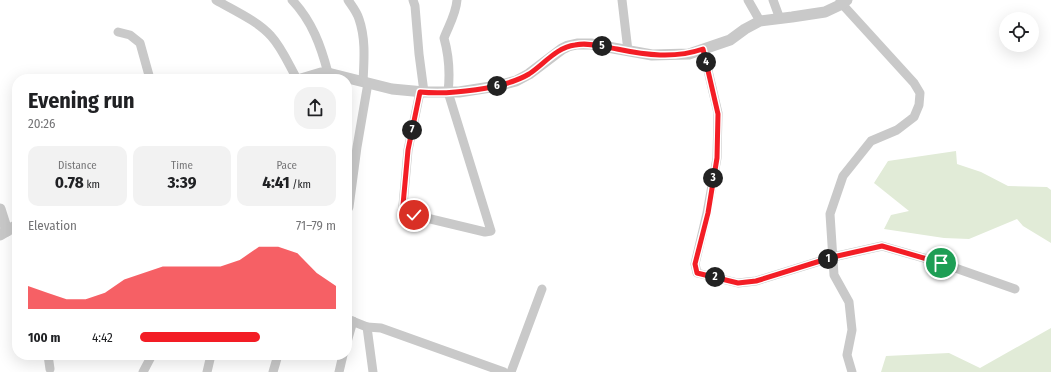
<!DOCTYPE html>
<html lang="en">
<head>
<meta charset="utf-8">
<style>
  :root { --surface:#fff; --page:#f2f2f2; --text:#202124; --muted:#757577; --accent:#f31d25 }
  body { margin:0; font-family:"Fira Sans Condensed",sans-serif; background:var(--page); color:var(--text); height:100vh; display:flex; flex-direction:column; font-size:15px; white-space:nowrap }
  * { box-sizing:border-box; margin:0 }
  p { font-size:13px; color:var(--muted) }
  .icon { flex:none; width:22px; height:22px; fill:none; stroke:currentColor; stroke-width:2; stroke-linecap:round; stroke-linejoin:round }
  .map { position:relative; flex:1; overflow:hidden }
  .sheet { position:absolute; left:12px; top:74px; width:340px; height:286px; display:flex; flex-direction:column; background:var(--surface); border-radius:16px; box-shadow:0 4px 16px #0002 }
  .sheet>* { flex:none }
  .buttons { position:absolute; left:999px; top:12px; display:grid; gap:8px }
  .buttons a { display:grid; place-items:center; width:40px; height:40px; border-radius:50%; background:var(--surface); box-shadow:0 4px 16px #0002; font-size:20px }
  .pin { position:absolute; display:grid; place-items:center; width:34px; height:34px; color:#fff; margin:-17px; border:2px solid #fff; border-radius:50%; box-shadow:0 1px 4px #0007 }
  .km { position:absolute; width:20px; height:20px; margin:-10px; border-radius:50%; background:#222; color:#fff; font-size:11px; line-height:20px; text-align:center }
  .round { display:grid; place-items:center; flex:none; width:42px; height:42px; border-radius:16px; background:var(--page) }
  .overview { display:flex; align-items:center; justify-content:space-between; height:68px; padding:0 16px }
  h1 { font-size:22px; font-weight:700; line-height:30px }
  .metrics { display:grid; grid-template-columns:repeat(3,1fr); gap:6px; height:68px; padding:4px 16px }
  .metrics div { display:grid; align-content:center; border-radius:10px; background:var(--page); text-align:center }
  .metrics b { font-size:17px; font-weight:700 }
  .metrics small { font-size:11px; font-weight:400 }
  .metrics p { font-size:11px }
  .chart { height:112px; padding:8px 16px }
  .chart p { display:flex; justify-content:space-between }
  .chart svg { width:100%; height:72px; margin-top:4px; fill:var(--accent); opacity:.7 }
  ul { padding:0 16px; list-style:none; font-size:13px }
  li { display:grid; grid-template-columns:64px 48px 1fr; align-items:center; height:30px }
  li i { height:10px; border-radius:5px; background:var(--accent) }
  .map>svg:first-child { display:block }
</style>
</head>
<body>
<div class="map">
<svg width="1051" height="372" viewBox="0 0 1051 372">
  <rect width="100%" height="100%" fill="#fff"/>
  <g fill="#e1ebd7">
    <polygon points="956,151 957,164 981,172 1008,186 1047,187 1051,190 1051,243 1023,226 1017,219 969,239 944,238 884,229 891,215 909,211 874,183 888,161"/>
    <polygon points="1051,328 1051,372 881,372 886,356 949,353 980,368"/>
  </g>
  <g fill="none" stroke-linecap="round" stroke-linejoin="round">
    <g stroke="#c9c9c9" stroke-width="9">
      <path d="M216,0C233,10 258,21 271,36C282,48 289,65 297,79"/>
      <path d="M292,0C312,21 321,46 328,73"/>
      <path d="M348,0C352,6 357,12 359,19C366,39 364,61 363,82"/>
      <polyline points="413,0 415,6 419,54 424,92"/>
      <polyline points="622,0 628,51"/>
      <polyline points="748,0 760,21"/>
      <polyline points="773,0 780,19"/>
      <polyline points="840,0 842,4 914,83 920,93 919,105 914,117 897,130 871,141 843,176 830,214 834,275 849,302 852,330 847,355 852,372"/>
      <polyline points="118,32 130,35 140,43 150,79"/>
      <polyline points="703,49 718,113 717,158 707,213 695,264 697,273 738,283 756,281 833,257 882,246 941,263 1015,289"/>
      <path d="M420,92L408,150L403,205L404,211L414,215L485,232L491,231L448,92C450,75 449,56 444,38C449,25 456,14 457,0"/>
      <polyline points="347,211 349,207 357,147 368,83"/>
      <polyline points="347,319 367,327 373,372"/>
      <polyline points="367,327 381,328 504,372"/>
      <polyline points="347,342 353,321"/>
      <polyline points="48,355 50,369"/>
      <polyline points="143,372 152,355"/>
      <polyline points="207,372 211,355"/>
      <polyline points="273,372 278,355"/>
      <polyline points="339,372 343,355"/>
      <polyline points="511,372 542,289"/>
    </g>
    <g stroke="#c9c9c9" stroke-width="11">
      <polyline points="301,79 321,73 328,73 392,89 424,92 459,92 497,86 516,81 529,74 562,49 568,46 577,44 591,44 652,55 689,54 730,40 745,29 760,21 792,17 825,12 842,4 847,0"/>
      <polyline points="0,209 7,231"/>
      <polyline points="0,235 17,225"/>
    </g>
  </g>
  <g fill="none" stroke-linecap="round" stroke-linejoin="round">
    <defs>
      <path id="route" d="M414,215L404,211L403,205L408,150L420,92C449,95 504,89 529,74C544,64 557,47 575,45C589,42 603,47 617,49C646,55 674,59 703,49L718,114L717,158L708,213L695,264L697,273L738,283L756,281L833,257L882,246L941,263"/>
    </defs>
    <use href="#route" stroke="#fff" stroke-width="8"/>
    <use href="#route" stroke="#f31d25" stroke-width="5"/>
  </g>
</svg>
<div class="buttons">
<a><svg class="icon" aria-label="locate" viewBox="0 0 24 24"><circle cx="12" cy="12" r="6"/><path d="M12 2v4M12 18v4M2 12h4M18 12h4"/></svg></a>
</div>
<div class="pin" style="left:941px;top:263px;background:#1e9e55"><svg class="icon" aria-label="arrive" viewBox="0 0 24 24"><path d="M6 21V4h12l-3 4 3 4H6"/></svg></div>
<div class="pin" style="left:414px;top:215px;background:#d93025"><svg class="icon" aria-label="check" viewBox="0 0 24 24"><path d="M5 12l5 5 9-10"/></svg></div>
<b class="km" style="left:828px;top:259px">1</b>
<b class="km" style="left:715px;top:277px">2</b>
<b class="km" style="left:713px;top:178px">3</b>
<b class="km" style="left:706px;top:62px">4</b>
<b class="km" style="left:602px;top:46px">5</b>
<b class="km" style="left:497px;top:86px">6</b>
<b class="km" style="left:412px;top:130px">7</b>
<section class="sheet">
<div class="overview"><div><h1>Evening run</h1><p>20:26</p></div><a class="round"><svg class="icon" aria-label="share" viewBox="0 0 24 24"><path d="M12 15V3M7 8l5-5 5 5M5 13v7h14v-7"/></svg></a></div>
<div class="metrics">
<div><p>Distance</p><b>0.78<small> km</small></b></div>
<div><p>Time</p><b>3:39</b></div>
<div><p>Pace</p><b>4:41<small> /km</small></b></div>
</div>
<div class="chart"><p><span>Elevation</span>71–79 m</p>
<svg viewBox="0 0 160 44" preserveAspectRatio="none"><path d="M0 44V30L10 34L20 38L30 38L40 34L50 26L60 22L70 18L80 18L90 18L100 18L110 14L120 6L130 6L140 10L150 22L160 30V44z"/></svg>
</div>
<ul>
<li><b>100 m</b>4:42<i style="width:61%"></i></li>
</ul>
</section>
</div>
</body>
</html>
